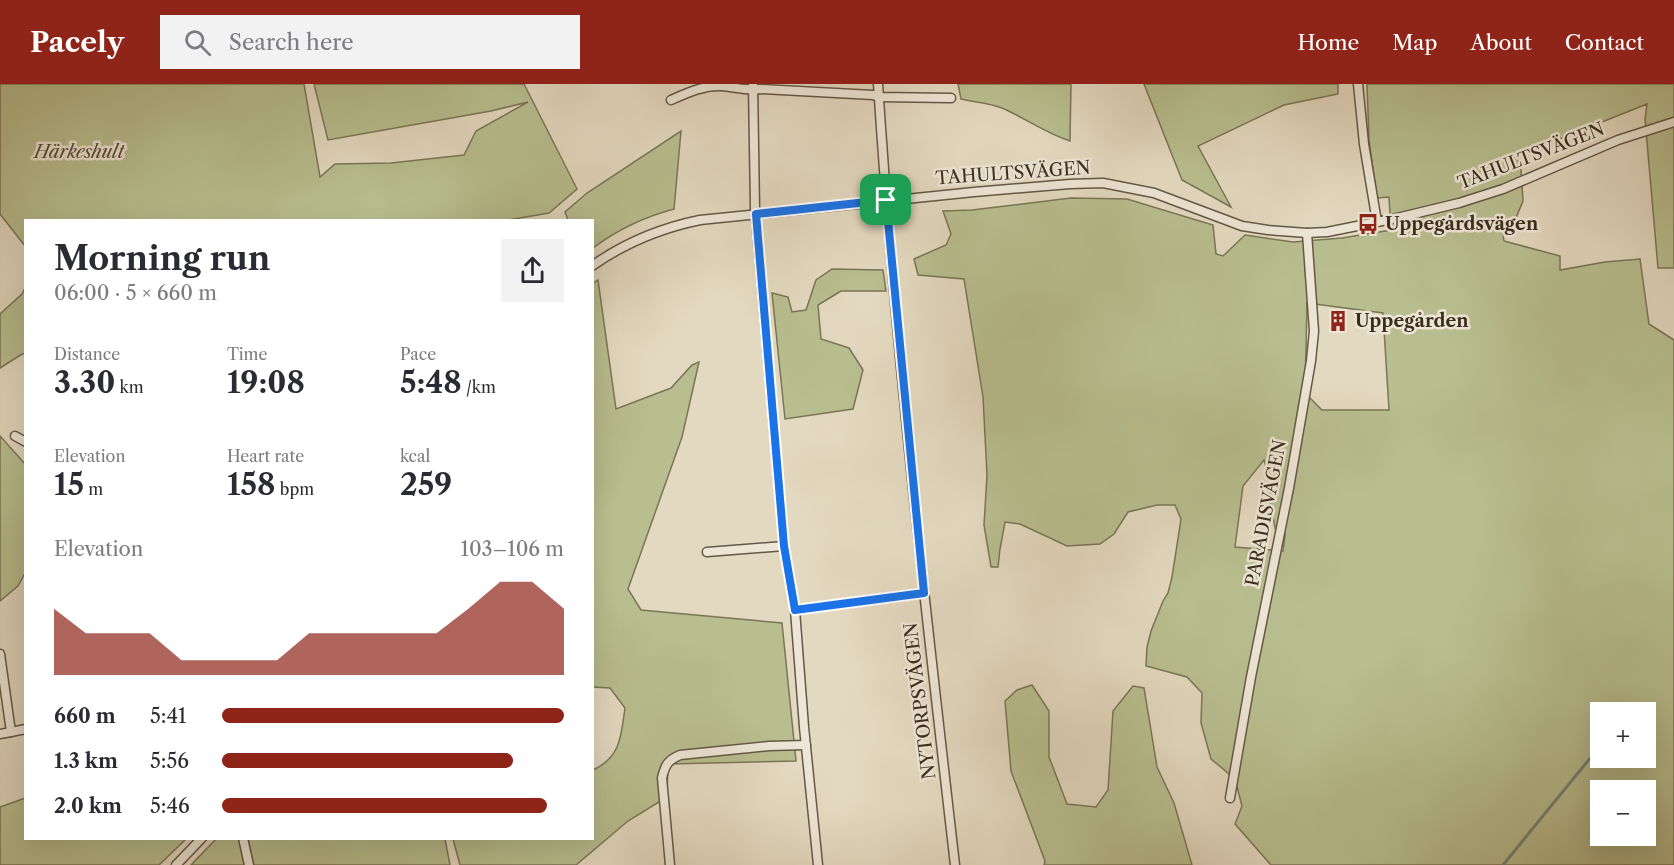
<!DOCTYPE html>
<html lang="en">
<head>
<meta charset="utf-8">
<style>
  :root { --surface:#fff; --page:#f2f2f3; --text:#2b2b33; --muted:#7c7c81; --accent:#8f2418 }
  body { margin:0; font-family:"Libre Caslon Text",serif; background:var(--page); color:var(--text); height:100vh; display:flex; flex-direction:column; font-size:22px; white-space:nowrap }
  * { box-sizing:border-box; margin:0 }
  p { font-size:20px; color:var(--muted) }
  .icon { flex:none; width:33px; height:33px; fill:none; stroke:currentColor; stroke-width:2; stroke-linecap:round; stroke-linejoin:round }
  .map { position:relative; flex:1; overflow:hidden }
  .panel { position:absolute; left:24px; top:135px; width:570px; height:621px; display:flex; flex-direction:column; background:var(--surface); border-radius:0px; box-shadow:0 6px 24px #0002 }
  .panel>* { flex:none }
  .buttons { position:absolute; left:1590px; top:618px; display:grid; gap:12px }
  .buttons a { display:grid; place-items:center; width:66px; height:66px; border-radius:0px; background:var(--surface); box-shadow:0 6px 24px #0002; font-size:30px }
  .pin { position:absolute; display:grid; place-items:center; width:51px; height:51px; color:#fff; margin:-26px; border-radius:12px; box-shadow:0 3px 9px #0006 }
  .round { display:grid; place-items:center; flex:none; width:63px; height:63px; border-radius:0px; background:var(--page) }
  .head { display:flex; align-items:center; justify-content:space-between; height:102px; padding:0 30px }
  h1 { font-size:33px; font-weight:700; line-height:45px }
  .figures { display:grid; grid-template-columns:repeat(3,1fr); gap:9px; height:102px; padding:6px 30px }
  .figures div { display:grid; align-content:center }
  .figures b { font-size:30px; font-weight:700 }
  .figures small { font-size:16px; font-weight:400 }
  .figures p { font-size:16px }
  .chart { height:168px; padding:12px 30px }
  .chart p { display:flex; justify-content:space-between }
  .chart svg { width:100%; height:108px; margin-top:6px; fill:var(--accent); opacity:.7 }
  ul { padding:0 30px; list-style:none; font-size:20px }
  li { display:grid; grid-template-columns:96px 72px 1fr; align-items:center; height:45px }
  li i { height:15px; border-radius:8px; background:var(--accent) }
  header { display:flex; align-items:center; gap:36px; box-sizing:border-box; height:84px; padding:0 30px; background:var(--accent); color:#fff }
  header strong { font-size:28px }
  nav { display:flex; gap:33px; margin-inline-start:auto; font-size:21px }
  .search { width:420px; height:54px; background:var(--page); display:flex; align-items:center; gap:15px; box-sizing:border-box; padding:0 21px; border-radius:0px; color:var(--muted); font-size:22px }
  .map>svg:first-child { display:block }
</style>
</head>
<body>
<header>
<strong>Pacely</strong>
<div class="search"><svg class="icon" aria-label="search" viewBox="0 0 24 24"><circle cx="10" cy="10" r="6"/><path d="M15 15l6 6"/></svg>Search here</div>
<nav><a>Home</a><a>Map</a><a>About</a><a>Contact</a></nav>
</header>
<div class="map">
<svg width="1674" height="781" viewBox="0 0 1674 781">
  <rect width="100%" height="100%" fill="#e3d9c0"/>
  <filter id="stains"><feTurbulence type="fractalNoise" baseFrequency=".00333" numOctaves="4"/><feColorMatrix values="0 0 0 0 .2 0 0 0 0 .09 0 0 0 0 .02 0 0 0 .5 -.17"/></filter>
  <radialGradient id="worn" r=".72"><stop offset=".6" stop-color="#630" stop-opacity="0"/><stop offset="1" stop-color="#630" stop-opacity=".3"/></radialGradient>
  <g fill="#b8be8f" stroke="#7a7656" stroke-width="1.5" fill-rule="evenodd">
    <polygon points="0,0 304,0 320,93 335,80 391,79 464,71 476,47 528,18 491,27 328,56 314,0 524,0 577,105 549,129 508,136 26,136 25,162 0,130"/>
    <path d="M958,0H1071L1070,57C1045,49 1027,35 1002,24C990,19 974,18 961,15Z"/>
    <polygon points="1144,0 1338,0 1338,10 1284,21 1198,62 1231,123 1182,96"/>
    <path d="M1367,0H1674V184H1658L1645,35L1647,20L1517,72L1521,86L1523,117L1513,141L1502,144L1504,157L1560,172V186L1605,178L1640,175L1649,240L1674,256V781H1271L1235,740L1242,722L1235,695L1211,675L1201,639L1202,609L1187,593L1146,582L1147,563L1151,547L1163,517L1168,509L1172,493L1181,435L1175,421H1157L1128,428L1114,450L1100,460L1067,462L1020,440L1005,438L1000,465L998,483H991L984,441L987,391L983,313L964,195L918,191L914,175L946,161L951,150L943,127L972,126L1071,114L1127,115L1213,141L1216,170L1223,172L1245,151L1293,158L1342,154L1391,146L1389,113L1377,114L1369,56ZM1307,219L1383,229L1389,326H1322L1305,309ZM1264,376L1271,401L1269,414L1278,458L1285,451L1283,467L1235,463L1243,402ZM1600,628H1646V674H1600ZM1600,706H1646V752H1600Z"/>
    <path d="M681,47L674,125C644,133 617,146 593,164L592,136H568L565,128L587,109Z"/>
    <polygon points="832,185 883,186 886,207 841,207 818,221 821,255 849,264 863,286 853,325 785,335 772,209 788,213 792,228 806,226 816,196"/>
    <path d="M598,196L616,325L671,304L692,281L699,278L682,353L628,505L641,526L782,539L796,677L668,680L667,713L628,737L576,781H460L453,755L592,754L593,686C621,673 621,652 625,624L610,604L592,603V200Z"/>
    <polygon points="25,204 25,270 22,270 0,284 0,230 22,210"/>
    <polygon points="0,352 26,381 25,489 18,502 0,517"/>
    <polygon points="1032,601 1049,627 1049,673 1067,720 1096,723 1108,706 1113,627 1133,602 1144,604 1157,683 1174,719 1192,781 1044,781 1045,777 1011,687 1005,617 1017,606"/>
    <polygon points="25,714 26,754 186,755 159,781 0,781 0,723"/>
    <polygon points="217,754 445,755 450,781 191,781"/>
  </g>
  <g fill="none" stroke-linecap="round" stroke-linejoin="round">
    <polyline stroke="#718279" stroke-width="3" points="1503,781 1600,662"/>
    <defs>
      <g id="minor">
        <polyline points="753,0 755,124 784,462 795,526 804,643 818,781"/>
        <path d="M878,0C895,261 925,521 955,781"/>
        <polyline points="1358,0 1364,60 1377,138"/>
        <path d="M671,16C687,9 704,1 722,2C734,3 747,7 760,5L873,11L879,13L951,14"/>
        <path d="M592,182C626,158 661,144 700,136L974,108L1070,100L1103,99L1154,109L1242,142L1268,146L1307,149L1327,148L1397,134L1459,119L1503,105L1618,56L1674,38"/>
        <polyline points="15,352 26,358"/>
        <polyline points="707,468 784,462"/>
        <polyline points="795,526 924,509"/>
        <polyline points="0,570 11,648"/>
        <polyline points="0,650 26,645"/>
        <polyline points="1230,714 1251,593 1289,404 1311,277 1314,247 1307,149"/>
        <polyline points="243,754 249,781"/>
        <polyline points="176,781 202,754"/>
        <path d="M670,781L662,694C665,681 668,676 680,671L769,662L806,661"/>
      </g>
    </defs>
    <use href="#minor" stroke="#655846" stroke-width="11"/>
    <use href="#minor" stroke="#ede6d6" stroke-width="8"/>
  </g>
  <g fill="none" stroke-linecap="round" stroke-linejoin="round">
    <defs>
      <polygon id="route" points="886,116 924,509 795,526 784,462 756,130"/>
    </defs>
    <use href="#route" stroke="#fff" stroke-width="12"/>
    <use href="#route" stroke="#1a73e8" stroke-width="8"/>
  </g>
  <defs>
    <symbol id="bus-bare" viewBox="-9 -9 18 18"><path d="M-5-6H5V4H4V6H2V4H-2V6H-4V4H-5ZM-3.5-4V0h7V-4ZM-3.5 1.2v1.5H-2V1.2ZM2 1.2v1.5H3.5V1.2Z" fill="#8f2418" stroke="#ede6d6" stroke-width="2.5" paint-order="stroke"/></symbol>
    <symbol id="building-bare" viewBox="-9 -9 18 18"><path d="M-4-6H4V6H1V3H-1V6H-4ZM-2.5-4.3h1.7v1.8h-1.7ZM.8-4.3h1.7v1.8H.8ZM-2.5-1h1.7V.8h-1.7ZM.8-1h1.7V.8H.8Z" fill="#8f2418" stroke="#ede6d6" stroke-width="2.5" paint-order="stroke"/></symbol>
  </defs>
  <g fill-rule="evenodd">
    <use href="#bus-bare" x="1353" y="125" width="30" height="30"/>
    <use href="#building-bare" x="1323" y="222" width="30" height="30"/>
  </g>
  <g text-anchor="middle" stroke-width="5" stroke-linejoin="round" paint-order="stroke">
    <g font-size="18" font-style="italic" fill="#544a35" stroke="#ede6d6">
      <text x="79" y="74">Härkeshult</text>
    </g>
    <g font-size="18" fill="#3b2d1e" stroke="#ede6d6">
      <text transform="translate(1531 72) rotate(-21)" y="6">TAHULTSVÄGEN</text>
      <text transform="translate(1013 89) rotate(-4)" y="6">TAHULTSVÄGEN</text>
      <text transform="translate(1266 429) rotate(-79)" y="6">PARADISVÄGEN</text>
      <text transform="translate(920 617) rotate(-97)" y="6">NYTORPSVÄGEN</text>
    </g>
    <g font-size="18" font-weight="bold" fill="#3b2d1e" stroke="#ede6d6" text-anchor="start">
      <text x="1385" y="146">Uppegårdsvägen</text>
      <text x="1355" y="243">Uppegården</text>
    </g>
  </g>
  <rect width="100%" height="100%" filter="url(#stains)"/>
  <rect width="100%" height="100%" fill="url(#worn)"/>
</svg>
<div class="buttons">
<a>+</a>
<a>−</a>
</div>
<div class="pin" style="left:886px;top:116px;background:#1e9e55"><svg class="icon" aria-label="arrive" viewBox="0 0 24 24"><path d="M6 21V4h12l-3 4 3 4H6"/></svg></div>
<section class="panel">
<div class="head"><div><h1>Morning run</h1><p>06:00 · 5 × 660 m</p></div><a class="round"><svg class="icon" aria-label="share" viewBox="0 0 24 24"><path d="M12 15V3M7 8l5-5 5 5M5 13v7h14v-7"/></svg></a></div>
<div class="figures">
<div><p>Distance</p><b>3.30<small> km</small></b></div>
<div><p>Time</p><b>19:08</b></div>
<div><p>Pace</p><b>5:48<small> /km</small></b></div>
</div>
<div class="figures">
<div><p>Elevation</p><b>15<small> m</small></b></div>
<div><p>Heart rate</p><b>158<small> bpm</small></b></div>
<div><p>kcal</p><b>259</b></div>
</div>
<div class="chart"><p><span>Elevation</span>103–106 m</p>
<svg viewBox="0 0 160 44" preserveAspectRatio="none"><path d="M0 44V17L10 27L20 27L30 27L40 38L50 38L60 38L70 38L80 27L90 27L100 27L110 27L120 27L130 17L140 6L150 6L160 17V44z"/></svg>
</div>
<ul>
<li><b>660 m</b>5:41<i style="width:100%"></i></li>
<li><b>1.3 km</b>5:56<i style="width:85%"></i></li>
<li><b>2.0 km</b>5:46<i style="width:95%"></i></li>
</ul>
</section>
</div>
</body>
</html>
